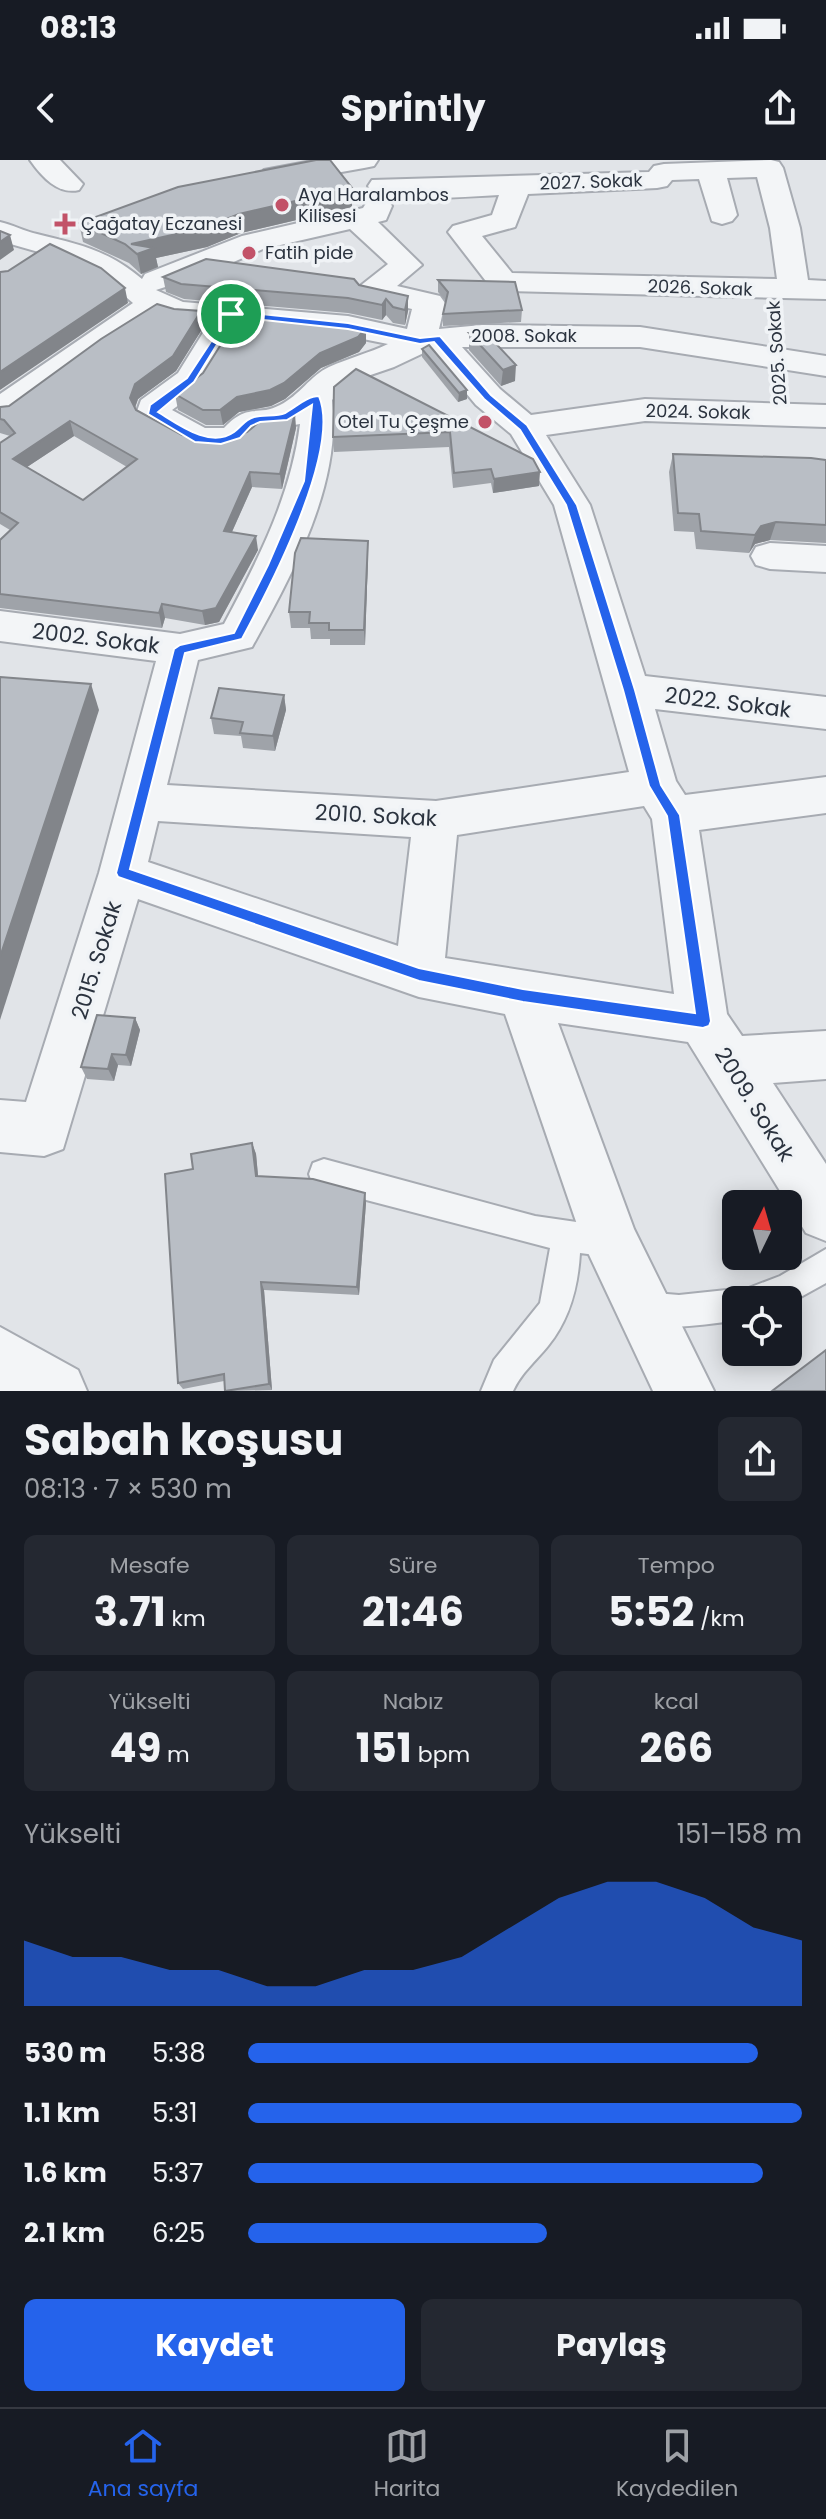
<!DOCTYPE html>
<html lang="tr">
<head>
<meta charset="utf-8">
<style>
  :root { --surface:#171b24; --page:#242831; --text:#f1f3f6; --muted:#9ea1a6; --line:#363941; --accent:#2563eb }
  body { margin:0; font-family:Poppins,sans-serif; background:var(--page); color:var(--text); height:100vh; display:flex; flex-direction:column; font-size:30px; white-space:nowrap }
  * { box-sizing:border-box; margin:0 }
  p { font-size:26px; color:var(--muted) }
  .icon { flex:none; width:44px; height:44px; fill:none; stroke:currentColor; stroke-width:2; stroke-linecap:round; stroke-linejoin:round }
  .map { position:relative; height:1231px; overflow:hidden }
  .drawer { display:flex; flex-direction:column; background:var(--surface); flex:1 }
  .drawer>* { flex:none }
  .needle { width:52px; rotate:5deg }
  .fabs { position:absolute; left:722px; top:1030px; display:grid; gap:16px }
  .fabs a { display:grid; place-items:center; width:80px; height:80px; border-radius:12px; background:var(--surface); box-shadow:0 4px 20px #0003; font-size:40px }
  .pin { position:absolute; display:grid; place-items:center; width:68px; height:68px; color:#fff; margin:-34px; border:4px solid #fff; border-radius:50%; box-shadow:0 2px 8px #0007 }
  .round { display:grid; place-items:center; flex:none; width:84px; height:84px; border-radius:12px; background:var(--page) }
  .head { display:flex; align-items:center; justify-content:space-between; height:136px; padding:0 24px }
  h1 { font-size:44px; font-weight:700; line-height:60px }
  .metrics { display:grid; grid-template-columns:repeat(3,1fr); gap:12px; height:136px; padding:8px 24px }
  .metrics div { display:grid; align-content:center; border-radius:12px; background:var(--page); text-align:center }
  .metrics b { font-size:40px; font-weight:700 }
  .metrics small { font-size:22px; font-weight:400 }
  .metrics p { font-size:22px }
  .chart { height:224px; padding:16px 24px }
  .chart p { display:flex; justify-content:space-between }
  .chart svg { width:100%; height:144px; margin-top:8px; fill:var(--accent); opacity:.7 }
  .action { display:flex; gap:16px; margin-top:auto; padding:16px 24px }
  .action a { flex:1; height:92px; border-radius:12px; background:var(--accent); color:#fff; font-size:32px; font-weight:700; line-height:92px; text-align:center }
  .action a+a { background:var(--page); color:var(--text) }
  ul { padding:0 24px; list-style:none; font-size:26px }
  li { display:grid; grid-template-columns:128px 96px 1fr; align-items:center; height:60px }
  li i { height:20px; border-radius:10px; background:var(--accent) }
  .status { display:flex; justify-content:space-between; align-items:center; height:56px; padding:0 40px; background:var(--surface); direction:ltr }
  .status svg { height:22px; fill:currentColor }
  header { display:flex; justify-content:space-between; align-items:center; height:104px; padding:0 24px; background:var(--surface); font-size:36px; font-weight:700 }
  .dock { display:flex; justify-content:space-around; align-items:center; height:112px; border-top:2px solid var(--line); background:var(--surface); font-size:22px; color:var(--muted) }
  .dock a { display:grid; justify-items:center; gap:4px }
  .dock .active { color:var(--accent) }
  .map>svg:first-child { display:block }
</style>
</head>
<body>
<div class="status"><b>08:13</b><svg viewBox="0 0 49 12"><path d="M0 12V9h3v3zM5 12V6h3v6zM10 12V3h3v9zM15 12V0h3v12zM26 1h20v11H26zM47 4h2v5h-2z"/></svg></div>
<header><svg class="icon" aria-label="back" viewBox="0 0 24 24"><path d="M15 5l-7 7 7 7"/></svg>Sprintly<svg class="icon" aria-label="share" viewBox="0 0 24 24"><path d="M12 15V3M7 8l5-5 5 5M5 13v7h14v-7"/></svg></header>
<div class="map">
<svg width="826" height="1231" viewBox="0 0 826 1231">
  <rect width="100%" height="100%" fill="#e1e4e8"/>
  <g fill="none" stroke-linecap="round" stroke-linejoin="round">
    <defs>
      <g id="lane">
        <path d="M324,999L535,1056L611,1067L622,1071L626,1082L622,1093L611,1097L580,1093C578,1127 570,1159 548,1186C536,1201 521,1213 513,1231H481L494,1200L540,1143L550,1088L324,1029L313,1025L309,1014L313,1003Z"/>
        <path d="M826,1089V1123L788,1144V1140H736V1161C702,1164 664,1173 632,1159L627,1148L632,1137L643,1132L679,1135L736,1129L744,1133L746,1129L780,1116Z"/>
      </g>
      <g id="street">
        <path d="M30,0H60L83,24L79,30C58,35 42,17 30,0Z"/>
        <polygon points="317,0 378,0 374,6 364,8 274,24 264,22 260,16 264,10"/>
        <path d="M771,0L779,2L783,8L800,68L808,120L826,121V139L503,131L492,129L448,72L453,66L492,55L499,35C458,37 412,42 372,32L368,26L372,20L649,12L654,6L664,4ZM757,17L770,68L777,119L512,113L482,76L515,67L528,34L657,28L667,26L672,20L699,19L712,61L722,64L732,61L737,55L727,18Z"/>
        <path d="M378,37L388,40L392,46L386,60L378,62L422,105L397,126L440,136L445,143L439,169L482,165L640,167L826,196V216L640,187H462L500,229L531,255L645,239L826,245V267L645,261L546,275L590,345L645,516L826,537V569L655,549L676,621L685,635L826,617V653L699,670L727,854L742,876L826,871V919L773,923L826,1004V1081L806,1073L688,882L558,863L634,1069L714,1231H653L583,1082L505,854L419,837L138,739L63,989L44,996L0,992V940L26,942L99,713L156,501L0,481V451L180,474L224,464C258,400 291,336 300,264L264,270L248,284L221,291L198,290L186,287L141,262L136,254L141,240L178,213L209,163L177,161L159,155L103,191L12,258L0,261V234L133,143L106,120L77,103L0,81V62C13,65 24,71 37,74C78,84 108,90 142,119L145,114L242,76L363,48L368,40ZM350,69L388,104L355,130L360,137L412,149L407,169L348,156L183,142L156,130L211,112L263,89ZM240,166L348,176L388,184C369,193 349,198 329,207C311,215 299,236 280,245C258,257 248,242 224,268H205L172,250L203,227ZM430,190L476,245L511,274L554,345L629,612L436,641L167,625L198,500L252,487C292,415 342,324 332,240L350,222L394,207ZM644,646L652,659L674,834L445,798L457,675ZM158,661L411,677L398,786L148,702Z"/>
        <polygon points="770,383 826,386 826,412 770,409 756,405 751,396 756,387"/>
        <polygon points="0,1167 78,1210 87,1231 0,1231"/>
      </g>
    </defs>
    <use href="#lane" stroke="#a7abb2" stroke-width="4"/>
    <use href="#street" stroke="#a7abb2" stroke-width="4"/>
    <use href="#lane" fill="#f3f5f7" fill-rule="evenodd"/>
    <use href="#street" fill="#f3f5f7" fill-rule="evenodd"/>
  </g>
  <g fill="#9fa3a9" fill-rule="evenodd">
    <polygon points="352,47 241,73 207,87 156,98 158,107 141,114 129,103 83,82 79,63"/>
    <polygon points="163,117 359,125 408,151 405,165 393,163 386,155 382,160 348,153 184,139 166,132"/>
    <polygon points="438,120 522,150 521,162 443,166 443,154 446,141 438,132"/>
    <path d="M204,166L176,211L138,239L135,248L136,250L182,275L218,279L296,268L282,329L252,327L232,372L258,390L219,462L205,465L165,458L162,468L0,448V380L10,370L0,364V283L10,276L0,273V247L9,246ZM74,276L127,307L83,340L27,307Z"/>
    <polygon points="469,173 515,221 501,226 469,190"/>
    <polygon points="366,183 359,192 321,208 285,239 271,246 239,252 223,265 206,265 178,250 175,234"/>
    <polygon points="422,189 467,239 458,242 422,197"/>
    <polygon points="356,209 539,326 493,333 491,323 453,328 449,287 334,292 333,277"/>
    <polygon points="673,294 826,300 826,383 770,380 755,384 749,393 696,389 694,372 674,371 669,312"/>
    <polygon points="368,397 365,485 330,485 330,479 311,479 310,468 291,468 289,452"/>
    <polygon points="284,535 286,550 275,591 243,588 241,576 214,574 211,558"/>
    <polygon points="135,858 140,870 131,906 118,905 114,921 87,919 81,907"/>
    <polygon points="252,983 256,994 258,1016 366,1043 359,1135 264,1130 272,1230 225,1231 224,1221 183,1229 178,1223 193,1009"/>
  </g>
  <g fill="#82858a">
    <polygon points="352,28 352,47 241,73 207,87 156,98 158,107 141,114 137,94 131,84 239,54"/>
    <polygon points="10,75 14,90 0,100 0,82"/>
    <polygon points="125,128 128,143 0,230 0,212"/>
    <polygon points="408,136 408,151 405,165 405,150"/>
    <polygon points="386,139 386,155 382,160 382,145"/>
    <polygon points="201,151 204,166 176,211 138,239 133,253 130,238 135,224"/>
    <polygon points="366,167 366,183 359,192 321,208 285,239 271,246 239,252 223,265 220,250 237,237"/>
    <polygon points="516,205 515,221 501,226 503,210"/>
    <polygon points="467,230 467,239 458,242 459,233"/>
    <polygon points="295,253 296,268 282,329 280,314"/>
    <polygon points="70,261 74,276 18,313 13,299"/>
    <polygon points="250,312 252,327 226,385 224,371"/>
    <polygon points="540,312 539,326 493,333 494,319"/>
    <polygon points="776,362 770,380 755,384 749,393 755,375 761,366"/>
    <polygon points="256,376 258,390 219,462 205,465 202,451"/>
    <polygon points="368,381 368,397 365,485 364,470"/>
    <polygon points="162,444 165,458 162,468 159,453"/>
    <polygon points="91,524 99,550 0,860 0,797"/>
    <polygon points="284,535 286,550 275,591 273,576"/>
    <polygon points="135,858 140,870 131,906 126,895"/>
    <polygon points="112,894 118,905 114,921 108,909"/>
    <polygon points="252,983 256,994 259,1026 256,1016"/>
    <polygon points="365,1033 366,1043 359,1135 357,1127"/>
    <polygon points="261,1122 264,1130 272,1230 269,1224"/>
  </g>
  <g fill="#b9bec5" stroke="#82858a" stroke-width="2" fill-rule="evenodd">
    <polygon points="316,0 330,0 352,28 239,54 204,68 131,84 154,88 137,94 125,84 79,63 178,27"/>
    <polygon points="0,71 10,75 0,82"/>
    <polygon points="50,84 101,108 125,128 0,212 0,112 8,111"/>
    <polygon points="206,99 354,119 359,125 408,136 405,150 393,147 386,139 382,145 348,138 181,124 163,117"/>
    <polygon points="438,120 515,122 522,150 443,154 448,132"/>
    <path d="M157,144L174,149L201,151L173,196L135,224L130,238L136,250L182,275L218,279L247,272L264,258L295,253L280,314L250,312L224,371L256,376L216,448L202,451L162,444L159,453L0,434V380L18,363L0,352V283L15,273L4,260L0,259V247L9,246L101,179ZM70,261L137,299L83,340L13,299Z"/>
    <polygon points="240,154 366,167 358,177 320,193 284,223 270,230 237,237 220,250 203,250 175,234 203,213"/>
    <polygon points="469,173 486,173 516,205 503,210"/>
    <polygon points="429,185 467,230 459,233 422,189"/>
    <polygon points="356,209 533,299 540,312 494,319 491,309 454,313 450,272 333,277 334,227"/>
    <polygon points="673,294 811,298 826,300 826,365 776,362 761,366 755,375 701,371 699,354 678,353"/>
    <polygon points="301,378 368,381 364,470 329,470 329,463 309,463 310,452 289,452 295,393"/>
    <polygon points="0,517 91,524 0,797"/>
    <polygon points="219,528 284,535 273,576 240,573 243,562 211,558"/>
    <polygon points="97,855 135,858 126,895 112,894 108,909 81,907"/>
    <polygon points="252,983 256,1016 313,1019 365,1033 357,1127 261,1122 269,1224 225,1231 224,1214 178,1223 165,1014 193,1009 191,994"/>
    <polygon points="826,1190 826,1231 772,1231"/>
  </g>
  <path fill="#2563eb" stroke="#fff" stroke-width="2" fill-rule="evenodd" d="M231,151L348,163L420,178L440,176L491,235L527,265L577,345L635,530L661,625L680,655L711,861L709,866L703,868L523,842L419,821L118,717L116,713L174,489L180,485L234,473L268,405L304,321L312,245L287,260L260,262L251,266L240,278L221,284L195,282L148,254L150,245L187,218ZM234,157L348,169L420,184L434,182L484,239L520,270L566,345L623,530L649,626L667,656L695,853L523,829L419,808L130,709L185,493L242,479C269,429 342,290 319,236C307,236 296,247 285,253C276,257 264,254 254,257C244,260 242,266 234,272C210,289 178,264 158,252L194,222Z"/>
  <g fill="#c25268" stroke="#f0f3f6" stroke-width="3">
    <circle cx="282" cy="45" r="8"/>
    <path d="M61 52h8v8h8v8h-8v8h-8v-8h-8v-8h8z"/>
    <circle cx="249" cy="93" r="8"/>
    <circle cx="485" cy="262" r="8"/>
  </g>
  <g text-anchor="middle" stroke-width="7" stroke-linejoin="round" paint-order="stroke">
    <g font-size="18" fill="#2b333f" stroke="#f0f3f6">
      <text transform="translate(591 22) rotate(-2)" y="6">2027. Sokak</text>
      <text transform="translate(700 128) rotate(2)" y="6">2026. Sokak</text>
      <text x="524" y="182">2008. Sokak</text>
      <text transform="translate(777 193) rotate(-94)" y="6">2025. Sokak</text>
      <text transform="translate(698 252) rotate(1)" y="6">2024. Sokak</text>
    </g>
    <g font-size="18" fill="#2b333f" stroke="#f0f3f6" text-anchor="start">
      <text x="298" y="41">Aya Haralambos<tspan x="298" dy="21">Kilisesi</tspan></text>
      <text x="81" y="70">Çağatay Eczanesi</text>
      <text x="265" y="99">Fatih pide</text>
      <text x="469" y="268" text-anchor="end">Otel Tu Çeşme</text>
    </g>
    <g font-size="22" fill="#2b333f" stroke="#f0f3f6">
      <text transform="translate(96 478) rotate(7)" y="8">2002. Sokak</text>
      <text transform="translate(728 542) rotate(7)" y="8">2022. Sokak</text>
      <text transform="translate(376 655) rotate(3)" y="8">2010. Sokak</text>
      <text transform="translate(96 800) rotate(-73)" y="8">2015. Sokak</text>
      <text transform="translate(755 944) rotate(58)" y="8">2009. Sokak</text>
    </g>
  </g>
</svg>
<div class="fabs">
<a><svg class="needle" viewBox="-14 -14 28 28"><path d="M0-13l5 13h-10z" fill="#e53935"/><path d="M0 13l5-13h-10z" fill="#9ea1a6"/></svg></a>
<a><svg class="icon" aria-label="locate" viewBox="0 0 24 24"><circle cx="12" cy="12" r="6"/><path d="M12 2v4M12 18v4M2 12h4M18 12h4"/></svg></a>
</div>
<div class="pin" style="left:231px;top:154px;background:#1e9e55"><svg class="icon" aria-label="arrive" viewBox="0 0 24 24"><path d="M6 21V4h12l-3 4 3 4H6"/></svg></div>
</div>
<section class="drawer">
<div class="head"><div><h1>Sabah koşusu</h1><p>08:13 · 7 × 530 m</p></div><a class="round"><svg class="icon" aria-label="share" viewBox="0 0 24 24"><path d="M12 15V3M7 8l5-5 5 5M5 13v7h14v-7"/></svg></a></div>
<div class="metrics">
<div><p>Mesafe</p><b>3.71<small> km</small></b></div>
<div><p>Süre</p><b>21:46</b></div>
<div><p>Tempo</p><b>5:52<small> /km</small></b></div>
</div>
<div class="metrics">
<div><p>Yükselti</p><b>49<small> m</small></b></div>
<div><p>Nabız</p><b>151<small> bpm</small></b></div>
<div><p>kcal</p><b>266</b></div>
</div>
<div class="chart"><p><span>Yükselti</span>151–158 m</p>
<svg viewBox="0 0 160 44" preserveAspectRatio="none"><path d="M0 44V24L10 29L20 29L30 33L40 33L50 38L60 38L70 33L80 33L90 29L100 20L110 11L120 6L130 6L140 11L150 20L160 24V44z"/></svg>
</div>
<ul>
<li><b>530 m</b>5:38<i style="width:92%"></i></li>
<li><b>1.1 km</b>5:31<i style="width:100%"></i></li>
<li><b>1.6 km</b>5:37<i style="width:93%"></i></li>
<li><b>2.1 km</b>6:25<i style="width:54%"></i></li>
</ul>
<div class="action"><a>Kaydet</a><a>Paylaş</a></div>
</section>
<nav class="dock">
<a class="active"><svg class="icon" aria-label="home" viewBox="0 0 24 24"><path d="M3 11l9-7 9 7M6 9v11h12V9"/></svg>Ana sayfa</a>
<a><svg class="icon" aria-label="map" viewBox="0 0 24 24"><path d="M3 6l6-2 6 2 6-2v14l-6 2-6-2-6 2zM9 4v14M15 6v14"/></svg>Harita</a>
<a><svg class="icon" aria-label="saved" viewBox="0 0 24 24"><path d="M7 4h10v16l-5-4-5 4z"/></svg>Kaydedilen</a>
</nav>
</body>
</html>
